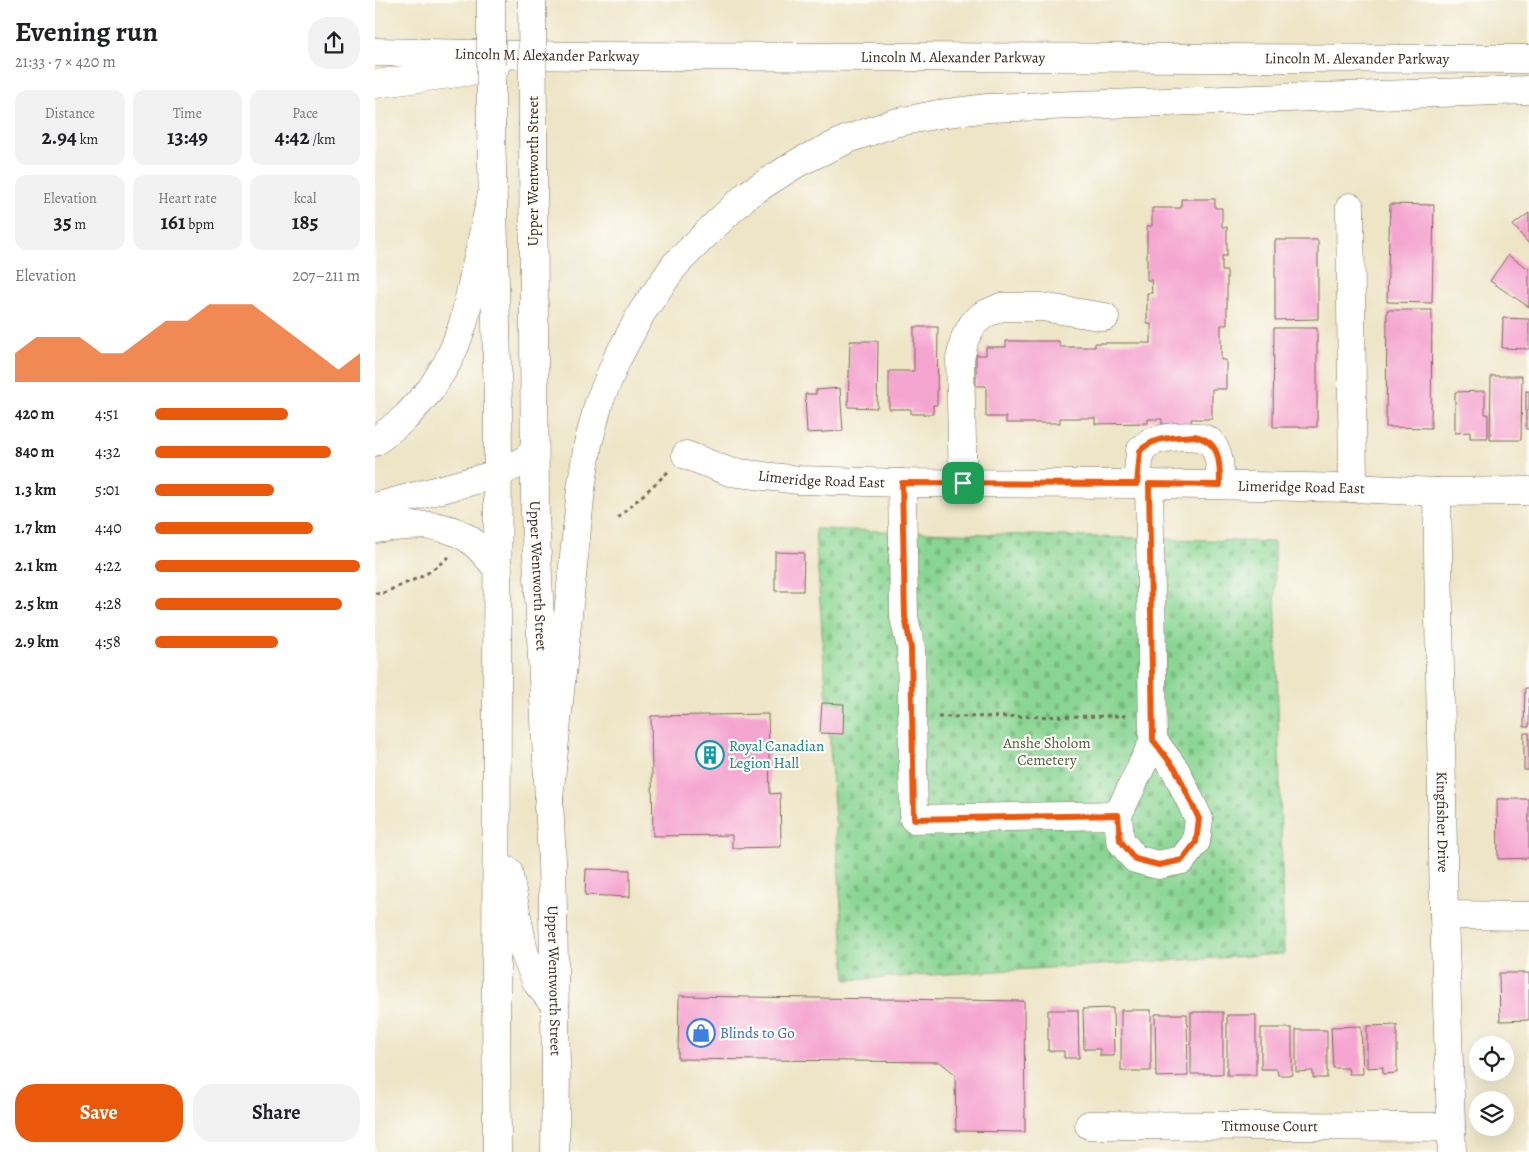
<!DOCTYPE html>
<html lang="en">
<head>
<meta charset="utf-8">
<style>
  :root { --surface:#fff; --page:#f2f2f2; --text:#202124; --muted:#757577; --accent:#ea580c }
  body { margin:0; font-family:Alegreya,serif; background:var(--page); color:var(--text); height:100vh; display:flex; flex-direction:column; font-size:19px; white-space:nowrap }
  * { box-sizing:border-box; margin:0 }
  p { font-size:16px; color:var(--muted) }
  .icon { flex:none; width:28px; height:28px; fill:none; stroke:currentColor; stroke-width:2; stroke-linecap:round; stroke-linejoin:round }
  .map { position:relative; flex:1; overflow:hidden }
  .panel { display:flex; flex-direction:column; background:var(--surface); width:375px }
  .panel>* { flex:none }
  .fabs { position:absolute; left:1094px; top:1036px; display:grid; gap:10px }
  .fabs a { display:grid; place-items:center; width:45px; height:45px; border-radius:50%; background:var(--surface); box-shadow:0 5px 20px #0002; font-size:25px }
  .pin { position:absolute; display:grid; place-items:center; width:42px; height:42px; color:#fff; margin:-21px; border-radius:10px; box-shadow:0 2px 8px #0006 }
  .round { display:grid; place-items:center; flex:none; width:52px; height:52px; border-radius:20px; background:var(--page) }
  .headline { display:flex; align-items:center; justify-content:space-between; height:85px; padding:0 15px }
  h1 { font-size:28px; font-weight:700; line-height:38px }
  .stats { display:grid; grid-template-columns:repeat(3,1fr); gap:8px; height:85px; padding:5px 15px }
  .stats div { display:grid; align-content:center; border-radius:12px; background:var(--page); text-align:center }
  .stats b { font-size:21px; font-weight:700 }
  .stats small { font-size:14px; font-weight:400 }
  .stats p { font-size:14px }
  .chart { height:140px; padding:10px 15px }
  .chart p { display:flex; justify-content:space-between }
  .chart svg { width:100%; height:90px; margin-top:5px; fill:var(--accent); opacity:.7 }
  .button { display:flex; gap:10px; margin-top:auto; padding:10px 15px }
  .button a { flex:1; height:58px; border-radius:20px; background:var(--accent); color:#fff; font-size:20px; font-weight:700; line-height:58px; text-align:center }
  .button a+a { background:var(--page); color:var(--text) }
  ul { padding:0 15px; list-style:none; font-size:16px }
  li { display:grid; grid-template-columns:80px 60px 1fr; align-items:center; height:38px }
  li i { height:12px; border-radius:6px; background:var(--accent) }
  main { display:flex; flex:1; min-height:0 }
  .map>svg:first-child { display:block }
</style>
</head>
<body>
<main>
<section class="panel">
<div class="headline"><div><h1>Evening run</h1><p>21:33 · 7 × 420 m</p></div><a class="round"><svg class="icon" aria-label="share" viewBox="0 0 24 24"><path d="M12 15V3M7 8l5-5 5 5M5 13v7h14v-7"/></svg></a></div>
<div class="stats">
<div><p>Distance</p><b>2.94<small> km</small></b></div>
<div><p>Time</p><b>13:49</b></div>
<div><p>Pace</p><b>4:42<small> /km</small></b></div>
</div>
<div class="stats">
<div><p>Elevation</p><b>35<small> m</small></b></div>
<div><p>Heart rate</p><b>161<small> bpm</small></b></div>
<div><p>kcal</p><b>185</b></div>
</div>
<div class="chart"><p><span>Elevation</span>207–211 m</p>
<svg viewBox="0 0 160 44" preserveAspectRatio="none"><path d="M0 44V30L10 22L20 22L30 22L40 30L50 30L60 22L70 14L80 14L90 6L100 6L110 6L120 14L130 22L140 30L150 38L160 30V44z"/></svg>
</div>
<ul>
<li><b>420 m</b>4:51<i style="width:65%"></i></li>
<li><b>840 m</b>4:32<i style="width:86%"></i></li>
<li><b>1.3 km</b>5:01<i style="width:58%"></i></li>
<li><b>1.7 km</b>4:40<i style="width:77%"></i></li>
<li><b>2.1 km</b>4:22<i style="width:100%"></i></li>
<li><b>2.5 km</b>4:28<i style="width:91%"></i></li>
<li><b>2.9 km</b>4:58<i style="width:60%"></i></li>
</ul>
<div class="button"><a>Save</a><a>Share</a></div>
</section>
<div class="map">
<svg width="1154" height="1152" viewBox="0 0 1154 1152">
  <defs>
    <pattern id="cemetery-stones" width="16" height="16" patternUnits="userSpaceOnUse" patternTransform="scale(1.25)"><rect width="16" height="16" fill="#89d593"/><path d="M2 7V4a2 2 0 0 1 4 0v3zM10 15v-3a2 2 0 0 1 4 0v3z" fill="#77b77e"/></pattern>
  </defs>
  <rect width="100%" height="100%" fill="#fdfcf7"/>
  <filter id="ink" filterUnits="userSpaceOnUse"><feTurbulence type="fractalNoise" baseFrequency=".02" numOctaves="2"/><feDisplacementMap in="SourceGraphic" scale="10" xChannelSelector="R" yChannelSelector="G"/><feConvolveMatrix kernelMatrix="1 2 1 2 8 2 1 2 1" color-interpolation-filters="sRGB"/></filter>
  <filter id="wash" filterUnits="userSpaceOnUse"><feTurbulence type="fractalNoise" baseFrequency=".0096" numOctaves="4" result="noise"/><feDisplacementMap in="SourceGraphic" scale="20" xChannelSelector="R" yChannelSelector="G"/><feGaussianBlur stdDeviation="1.12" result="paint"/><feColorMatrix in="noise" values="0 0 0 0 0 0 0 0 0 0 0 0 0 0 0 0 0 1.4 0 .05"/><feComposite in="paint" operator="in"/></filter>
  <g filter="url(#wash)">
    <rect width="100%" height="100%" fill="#eee5c7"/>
    <polygon fill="url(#cemetery-stones)" stroke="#628058" points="440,529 899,542 909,954 471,980"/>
    <g id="blocks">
      <g fill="#f5a6d0">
        <polygon points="806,199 840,199 840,208 847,208 847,227 852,227 852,256 847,256 847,271 852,271 852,325 846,325 846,360 851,360 851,389 837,389 837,419 816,419 816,424 787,424 787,419 773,419 773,423 720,424 720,418 685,418 685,423 631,423 631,417 611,417 611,386 601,386 601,355 611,355 611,347 631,347 631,341 684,341 685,347 720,347 720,343 776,343 776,324 772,324 772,293 777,293 776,280 772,280 772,226 777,226 777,208 806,208"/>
        <polygon points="1015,204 1059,205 1057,303 1012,302"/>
        <polygon points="1154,213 1154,244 1138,225"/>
        <polygon points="900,240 943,240 943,319 900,320"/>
        <polygon points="1133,255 1154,269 1154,307 1115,281"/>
        <polygon points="1012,310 1057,310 1056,428 1011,427"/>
        <polygon points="1128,318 1154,319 1154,349 1127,348"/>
        <polygon points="539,327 563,327 562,405 558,405 558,414 536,414 536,409 514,409 514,371 539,371"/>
        <polygon points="899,328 942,328 942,427 898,427"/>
        <polygon points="475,341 503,341 502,408 473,407"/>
        <polygon points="1116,376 1147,376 1146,440 1115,440"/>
        <polygon points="465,388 468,431 432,433 430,394 441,394 441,390"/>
        <polygon points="1110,391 1110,414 1113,414 1113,438 1095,438 1095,432 1080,433 1080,392"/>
        <rect x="1151" y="391" width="3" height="38"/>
        <polygon points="400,552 429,553 428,591 400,591"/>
        <polygon points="1150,688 1154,688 1154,727 1149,727"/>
        <polygon points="447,703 469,704 468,734 445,733"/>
        <polygon points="393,714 395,794 405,793 406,847 357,848 357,835 278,836 276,716"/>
        <rect x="1149" y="733" width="5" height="37"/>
        <polygon points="1122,799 1154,799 1154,858 1123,859"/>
        <polygon points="211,869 255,870 255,897 210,895"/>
        <polygon points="1124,973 1154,973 1154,1020 1125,1021"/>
        <polygon points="304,996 649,1001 650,1132 581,1131 580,1074 565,1062 303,1059"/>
        <polygon points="738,1008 739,1056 725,1056 725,1049 709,1049 708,1009"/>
        <polygon points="673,1010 703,1010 704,1058 689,1058 689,1051 673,1051"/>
        <rect x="746" y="1010" width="30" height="61"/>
        <rect x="816" y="1012" width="32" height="62"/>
        <polygon points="780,1014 812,1014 813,1076 781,1077"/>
        <rect x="852" y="1015" width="29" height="60"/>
        <polygon points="1022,1025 1022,1073 1008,1074 1008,1067 992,1068 992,1026"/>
        <polygon points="986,1026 988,1074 974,1074 973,1068 958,1068 956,1027"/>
        <polygon points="886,1028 917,1028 917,1075 903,1075 902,1069 886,1069"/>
        <polygon points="921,1030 952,1030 952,1078 938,1078 938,1071 921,1072"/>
      </g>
    </g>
  </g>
  <g filter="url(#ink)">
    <use href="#blocks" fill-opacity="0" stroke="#7a6b59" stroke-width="1"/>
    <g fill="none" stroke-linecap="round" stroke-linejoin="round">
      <defs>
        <g id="minor">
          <polyline points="975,207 978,488"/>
          <path id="s1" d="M311,455L355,472L424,480L527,483L774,484L978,488L1062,492L1154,491"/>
          <polyline points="527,483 529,617 536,648 539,819 743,815"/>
          <polyline points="588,483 585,359 590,338 598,324 608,315 626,307 667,307 730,317"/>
          <path d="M762,483L765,451C768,448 771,445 774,443C787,437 827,431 837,444C846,456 845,471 845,485"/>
          <path d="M774,484C776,569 777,655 778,740V742L743,815L745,840L760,859L783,865L807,860L821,842L824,819L801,771L778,740"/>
          <path id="s2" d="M1062,492L1069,915L1077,1152"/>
          <polyline points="1069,915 1154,916"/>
          <path id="s3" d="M714,1125L1076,1127"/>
        </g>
        <g id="major">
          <polyline points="116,126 123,403 121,993 122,1152"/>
          <path id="s4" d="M158,126L160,515L177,861L181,1066L180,1152"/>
          <polyline points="133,871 149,952 162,983 180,1005"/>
        </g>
        <g id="highway">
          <path id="s5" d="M0,52L209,56L1154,59"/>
          <polyline points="0,84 120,68"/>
          <polyline points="0,442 31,417 56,389 72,363 80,346 89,321 118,189"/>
          <polyline points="0,507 123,474 148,461 159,452"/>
          <path d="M0,529C30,526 61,520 89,536C102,543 113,558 123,569"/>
          <polyline points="173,808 206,489 213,444 224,402 242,359 267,312 300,265 337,228 372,195 424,162 473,139 519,123 564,114 613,108 1154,90"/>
        </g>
      </defs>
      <use href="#minor" stroke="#7a6b59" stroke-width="29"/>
      <use href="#major" stroke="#7a6b59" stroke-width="29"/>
      <use href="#highway" stroke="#7a6b59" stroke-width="29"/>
      <g stroke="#7a6b59" stroke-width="3" stroke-dasharray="4 4" stroke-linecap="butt">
        <polyline points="243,518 294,471"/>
        <polyline points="0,593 6,594 50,575 74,557"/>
        <polyline points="563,717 754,716"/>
      </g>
      <use href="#minor" stroke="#fff" stroke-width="28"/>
      <use href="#major" stroke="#fff" stroke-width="28"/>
      <use href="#highway" stroke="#fff" stroke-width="28"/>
      <defs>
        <g id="major-bridge">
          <polyline points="157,0 158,126"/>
          <polyline points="116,126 116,0"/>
        </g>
      </defs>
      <use href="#major-bridge" stroke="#7a6b59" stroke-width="29" stroke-linecap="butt"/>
      <use href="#major-bridge" stroke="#fff" stroke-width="28"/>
    </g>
  </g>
  <g fill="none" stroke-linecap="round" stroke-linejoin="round" filter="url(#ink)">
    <defs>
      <path id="route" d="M819,436C846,441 845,463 845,485L774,484L778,740L801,770L824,819L821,842L807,860L784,865L760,859L745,840L743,815L539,819L536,648L530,617L527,483L762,484L765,451C780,436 799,438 819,436Z"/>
    </defs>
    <use href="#route" stroke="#fff" stroke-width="10"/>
    <use href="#route" stroke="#ea580c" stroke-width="6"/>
  </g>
  <defs>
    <symbol id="building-ring" viewBox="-11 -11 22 22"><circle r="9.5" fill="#fdfcf7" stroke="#0f9aa8" stroke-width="1.5"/><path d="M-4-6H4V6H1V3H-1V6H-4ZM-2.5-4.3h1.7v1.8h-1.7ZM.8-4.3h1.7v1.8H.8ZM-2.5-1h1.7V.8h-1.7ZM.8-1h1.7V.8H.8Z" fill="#0f9aa8"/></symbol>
    <symbol id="shop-ring" viewBox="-11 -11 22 22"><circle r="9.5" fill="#fdfcf7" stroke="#3f7fe0" stroke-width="1.5"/><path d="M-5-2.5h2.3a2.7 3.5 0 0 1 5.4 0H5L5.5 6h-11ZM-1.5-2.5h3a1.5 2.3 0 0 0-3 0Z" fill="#3f7fe0"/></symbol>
  </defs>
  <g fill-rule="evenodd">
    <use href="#building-ring" x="319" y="739" width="32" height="32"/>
    <use href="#shop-ring" x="310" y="1017" width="32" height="32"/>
  </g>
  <g text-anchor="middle" stroke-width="4.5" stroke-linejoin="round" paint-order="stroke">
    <g font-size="15" fill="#3b2a1e" stroke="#fdfcf7">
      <text dy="5" stroke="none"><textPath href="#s5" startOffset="172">Lincoln M. Alexander Parkway</textPath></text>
      <text dy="5" stroke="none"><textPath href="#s5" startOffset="578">Lincoln M. Alexander Parkway</textPath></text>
      <text dy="5" stroke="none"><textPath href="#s5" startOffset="982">Lincoln M. Alexander Parkway</textPath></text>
      <text transform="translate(158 171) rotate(-90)" y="5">Upper Wentworth Street</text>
      <text dy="5" stroke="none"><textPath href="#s1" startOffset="139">Limeridge Road East</textPath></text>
      <text dy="5" stroke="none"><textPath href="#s1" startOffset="619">Limeridge Road East</textPath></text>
      <text dy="5" stroke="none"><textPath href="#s4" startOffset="450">Upper Wentworth Street</textPath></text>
      <text dy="5" stroke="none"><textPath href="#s2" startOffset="330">Kingfisher Drive</textPath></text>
      <text dy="5" stroke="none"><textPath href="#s4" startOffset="855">Upper Wentworth Street</textPath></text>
      <text dy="5" stroke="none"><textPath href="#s3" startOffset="181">Titmouse Court</textPath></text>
    </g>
    <g font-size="15" fill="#525d41" stroke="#fdfcf7">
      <text x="672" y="748">Anshe Sholom<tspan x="672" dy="17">Cemetery</tspan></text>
    </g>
    <g font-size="15" fill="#0d838f" stroke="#fdfcf7" text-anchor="start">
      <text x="354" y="751">Royal Canadian<tspan x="354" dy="17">Legion Hall</tspan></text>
    </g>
    <g font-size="15" fill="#366cbe" stroke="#fdfcf7" text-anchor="start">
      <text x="345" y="1038">Blinds to Go</text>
    </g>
  </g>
</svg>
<div class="fabs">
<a><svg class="icon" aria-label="locate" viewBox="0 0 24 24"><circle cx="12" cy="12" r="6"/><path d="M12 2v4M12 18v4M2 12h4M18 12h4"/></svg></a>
<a><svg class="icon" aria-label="layers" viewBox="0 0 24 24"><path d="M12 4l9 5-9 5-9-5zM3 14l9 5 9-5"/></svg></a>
</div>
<div class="pin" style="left:588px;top:483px;background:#1e9e55"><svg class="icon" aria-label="arrive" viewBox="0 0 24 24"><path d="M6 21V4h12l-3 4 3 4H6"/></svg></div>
</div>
</main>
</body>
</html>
